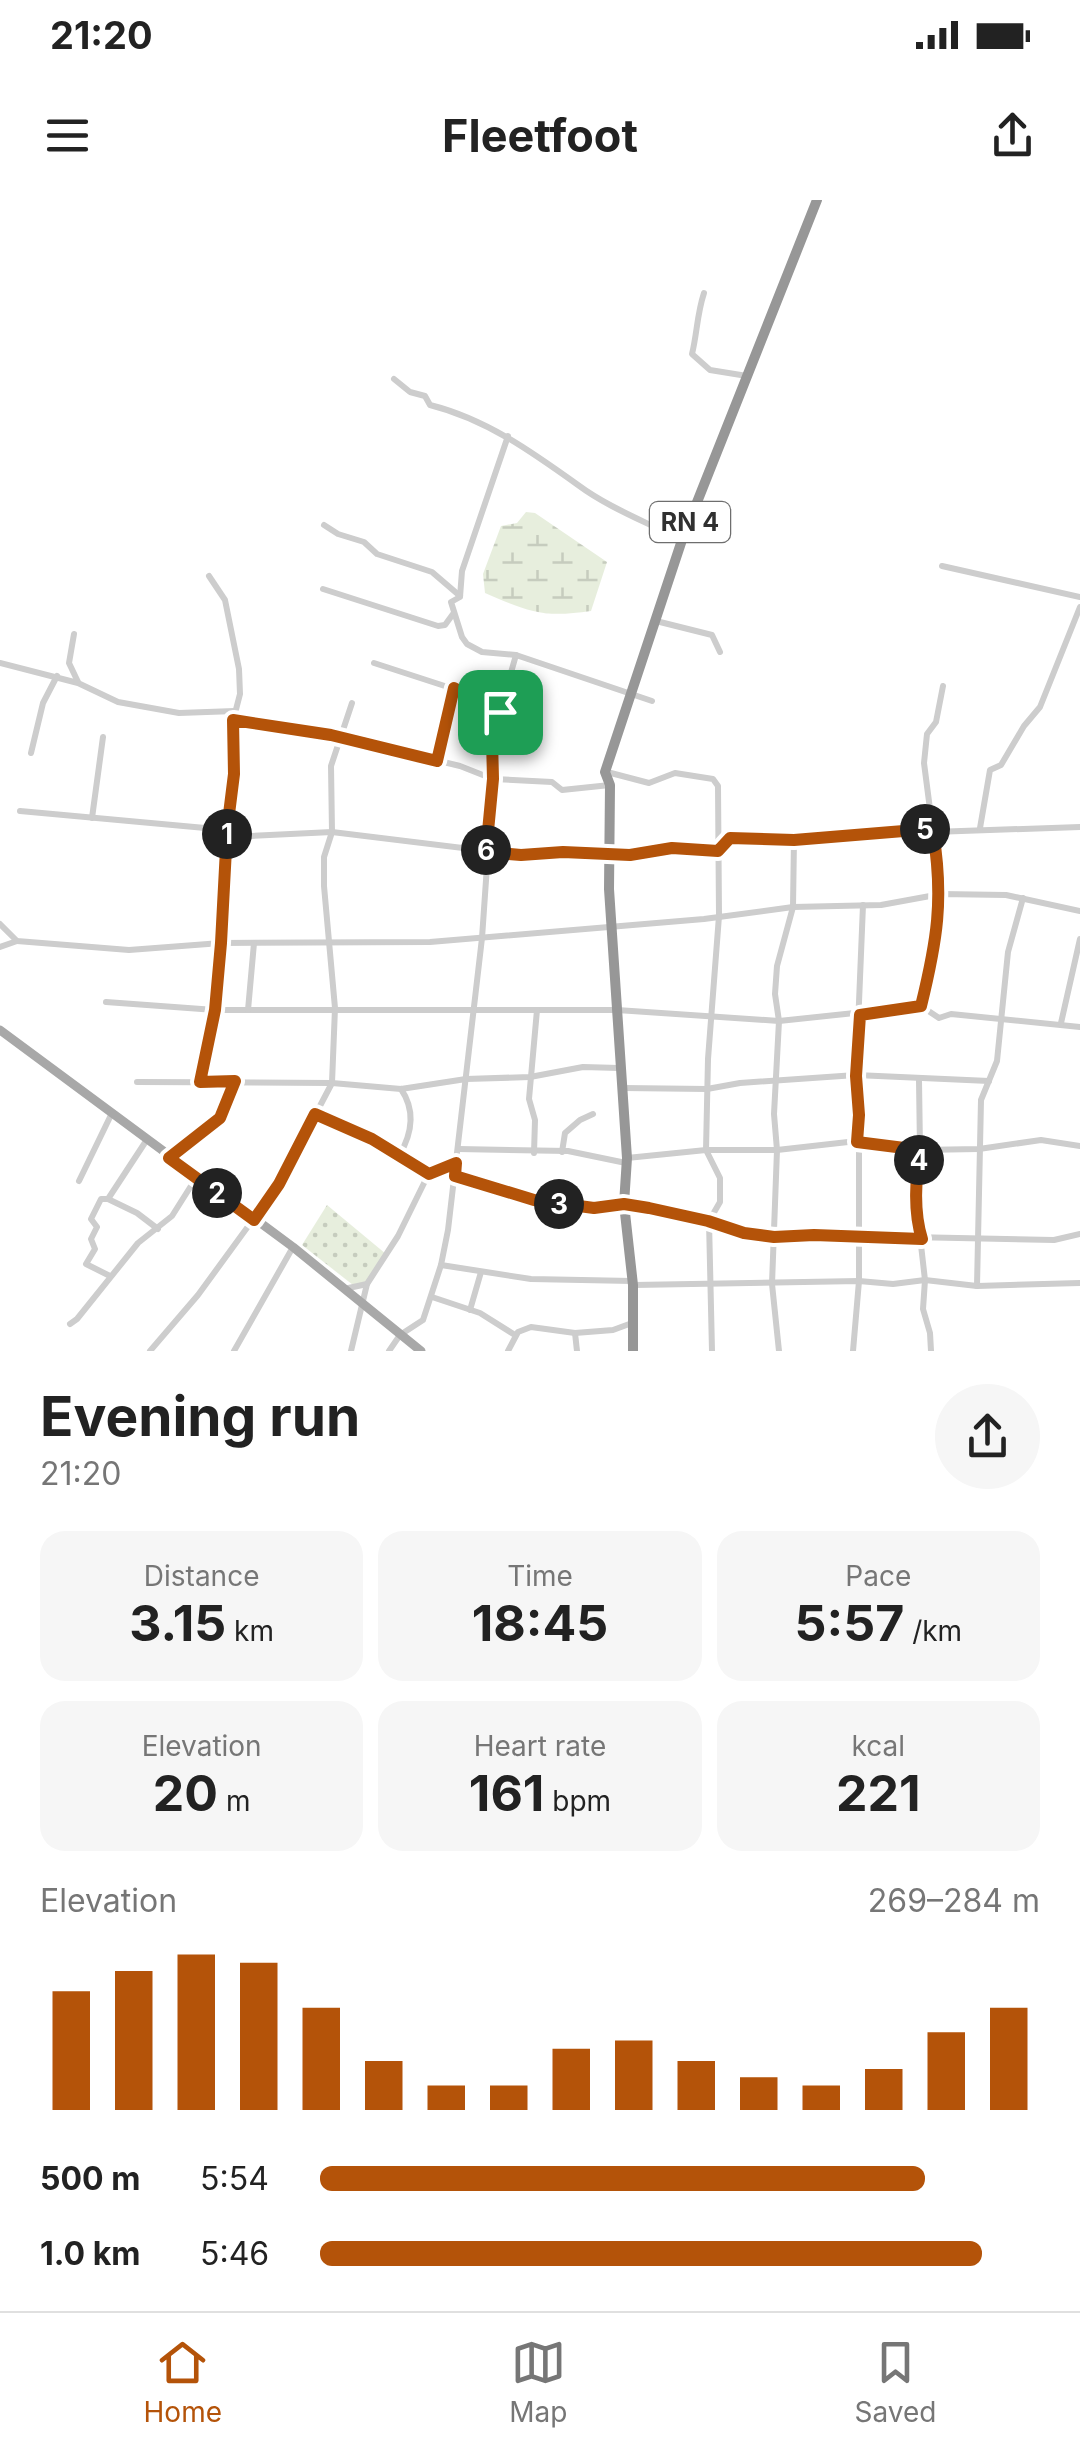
<!DOCTYPE html>
<html lang="en">
<head>
<meta charset="utf-8">
<style>
  :root { --surface:#fff; --page:#f6f6f6; --text:#222; --muted:#767676; --line:#e0e0e0; --accent:#b45309 }
  body { margin:0; font-family:Inter,sans-serif; background:var(--page); color:var(--text); height:100vh; display:flex; flex-direction:column; font-size:38px; white-space:nowrap }
  * { box-sizing:border-box; margin:0 }
  p { font-size:32px; color:var(--muted) }
  .icon { flex:none; width:55px; height:55px; fill:none; stroke:currentColor; stroke-width:2; stroke-linecap:round; stroke-linejoin:round }
  .map { position:relative; height:1151px; overflow:hidden }
  .side { display:flex; flex-direction:column; background:var(--surface); flex:1 }
  .side>* { flex:none }
  .pin { position:absolute; display:grid; place-items:center; width:85px; height:85px; color:#fff; margin:-42px; border-radius:20px; box-shadow:0 5px 15px #0006 }
  .km { position:absolute; width:50px; height:50px; margin:-25px; border-radius:50%; background:#222; color:#fff; font-size:28px; line-height:50px; text-align:center }
  .round { display:grid; place-items:center; flex:none; width:105px; height:105px; border-radius:52px; background:var(--page) }
  .summary { display:flex; align-items:center; justify-content:space-between; height:170px; padding:0 40px }
  h1 { font-size:55px; font-weight:700; line-height:75px }
  .metrics { display:grid; grid-template-columns:repeat(3,1fr); gap:15px; height:170px; padding:10px 40px }
  .metrics div { display:grid; align-content:center; border-radius:25px; background:var(--page); text-align:center }
  .metrics b { font-size:50px; font-weight:700 }
  .metrics small { font-size:28px; font-weight:400 }
  .metrics p { font-size:28px }
  .chart { height:280px; padding:20px 40px }
  .chart p { display:flex; justify-content:space-between }
  .chart svg { width:100%; height:180px; margin-top:10px; stroke:var(--accent); stroke-width:6 }
  ul { padding:0 40px; list-style:none; font-size:32px }
  li { display:grid; grid-template-columns:160px 120px 1fr; align-items:center; height:75px }
  li i { height:25px; border-radius:12px; background:var(--accent) }
  .status { display:flex; justify-content:space-between; align-items:center; height:70px; padding:0 50px; background:var(--surface); direction:ltr }
  .status svg { height:28px; fill:currentColor }
  header { display:flex; justify-content:space-between; align-items:center; height:130px; padding:0 40px; background:var(--surface); font-size:45px; font-weight:700 }
  .menu { display:flex; justify-content:space-around; align-items:center; height:140px; border-top:2px solid var(--line); background:var(--surface); font-size:28px; color:var(--muted) }
  .menu a { display:grid; justify-items:center; gap:5px }
  .menu .active { color:var(--accent) }
  .map>svg:first-child { display:block }
</style>
</head>
<body>
<div class="status"><b>21:20</b><svg viewBox="0 0 49 12"><path d="M0 12V9h3v3zM5 12V6h3v6zM10 12V3h3v9zM15 12V0h3v12zM26 1h20v11H26zM47 4h2v5h-2z"/></svg></div>
<header><svg class="icon" aria-label="menu" viewBox="0 0 24 24"><path d="M4 6h16M4 12h16M4 18h16"/></svg>Fleetfoot<svg class="icon" aria-label="share" viewBox="0 0 24 24"><path d="M12 15V3M7 8l5-5 5 5M5 13v7h14v-7"/></svg></header>
<div class="map">
<svg width="1080" height="1151" viewBox="0 0 1080 1151">
  <defs>
    <pattern id="grass-dots" width="8" height="8" patternUnits="userSpaceOnUse" patternTransform="scale(2.5)"><rect width="8" height="8" fill="#e7eedd"/><path d="M2 2h.1M6 6h.1" fill="none" stroke="#c6ccbe" stroke-width="1.8" stroke-linecap="round"/></pattern>
    <pattern id="wetland-marsh" width="20" height="14" patternUnits="userSpaceOnUse" patternTransform="scale(2.5)"><rect width="20" height="14" fill="#e7eedd"/><path d="M1 5h8M5 5V1M11 12h8M15 12V8" fill="none" stroke="#c6ccbe"/></pattern>
  </defs>
  <rect width="100%" height="100%" fill="#fff"/>
  <polygon fill="url(#grass-dots)" points="327,1005 386,1054 366,1082 353,1085 302,1045"/>
  <path fill="url(#wetland-marsh)" d="M526,312L535,313L607,362L591,411C543,418 529,412 485,393L483,374L501,326L517,323Z"/>
  <g fill="none" stroke-linecap="round" stroke-linejoin="round">
    <g stroke="#cdcdcd" stroke-width="6">
      <path d="M704,93C697,114 697,134 692,154L710,170L747,176"/>
      <path d="M394,179L410,192L425,196L430,205C486,219 532,252 578,285C609,308 647,322 681,340"/>
      <polyline points="508,236 462,371 460,397 451,402 462,437 467,444 482,452 516,455 652,501"/>
      <polyline points="324,325 338,334 364,342 377,354 432,372 460,396"/>
      <polyline points="942,366 1080,397"/>
      <polyline points="323,389 438,426 445,425 453,414"/>
      <polyline points="656,421 712,435 720,452"/>
      <polyline points="74,434 69,463 78,482"/>
      <polyline points="0,463 78,483 118,502 179,513 235,511"/>
      <polyline points="374,463 454,489 500,513"/>
      <polyline points="233,521 331,535 460,566 493,579 552,582 562,590 610,585"/>
      <polyline points="31,553 43,503 57,476"/>
      <polyline points="437,561 454,489"/>
      <polyline points="607,572 649,583 675,573 713,579 718,586 719,716 708,859 706,950 720,978 720,1002 709,1021 712,1151"/>
      <polyline points="20,611 227,630 251,636 332,632 521,655 563,652 629,655 672,648 718,651 730,638 794,639 928,629 933,632 1080,627"/>
      <polyline points="92,618 103,537"/>
      <polyline points="980,628 990,570 1001,565 1024,526 1040,507 1080,407"/>
      <polyline points="0,724 17,741 129,750 221,743 430,742 704,719 793,707 881,705 941,694 1006,695 1080,711"/>
      <polyline points="0,747 17,741"/>
      <polyline points="106,802 215,810 617,810 779,821 921,806 939,818 951,814 1080,827"/>
      <polyline points="921,806 934,753 941,694 924,563 927,534 936,522 943,486"/>
      <polyline points="248,810 254,743"/>
      <polyline points="1061,823 1080,739"/>
      <polyline points="919,880 920,950 916,978 917,1010 925,1080 923,1109 930,1133 931,1151"/>
      <polyline points="137,882 332,883 401,889 466,879 530,877 583,867 619,868"/>
      <polyline points="201,882 215,810 227,630 234,573 233,521 240,494 239,469 225,400 209,376"/>
      <polyline points="623,888 707,889 740,883 856,875 989,881"/>
      <polyline points="315,914 372,939 425,972 438,971 456,963"/>
      <polyline points="458,949 568,951 626,963"/>
      <polyline points="562,952 565,933 580,920 593,914"/>
      <polyline points="534,953 535,920 529,899 537,810"/>
      <path d="M399,956C412,934 416,911 401,889"/>
      <polyline points="170,957 220,918 234,882"/>
      <polyline points="627,958 706,950 777,950 857,941 920,950 979,949 1041,940 1080,946"/>
      <polyline points="455,976 534,1000 594,1008 624,1004 709,1021"/>
      <polyline points="79,981 111,915"/>
      <polyline points="108,999 137,1013 158,1029"/>
      <polyline points="711,1023 774,1037 814,1035 1054,1040 1080,1034"/>
      <polyline points="441,1065 531,1079 632,1081"/>
      <polyline points="110,1076 86,1064 95,1049 91,1039 97,1027 91,1019 101,999 108,999 146,941"/>
      <polyline points="634,1085 859,1081 893,1084 925,1080 977,1086 1080,1083"/>
      <polyline points="977,1086 981,900 997,861 1008,752 1023,698"/>
      <polyline points="344,1089 367,1084"/>
      <polyline points="432,1097 480,1113 515,1135"/>
      <polyline points="470,1110 481,1072"/>
      <polyline points="70,1124 77,1119 138,1043 172,1016 196,978"/>
      <polyline points="575,1133 577,1151"/>
      <polyline points="150,1151 198,1095 279,984 332,883 335,808 324,686 324,657 332,632 331,566 352,503"/>
      <polyline points="234,1151 293,1047"/>
      <polyline points="351,1151 367,1084 398,1036 429,973"/>
      <polyline points="389,1151 400,1135 423,1120 441,1065 448,1030 482,738 493,579 492,539 516,455"/>
      <polyline points="508,1151 518,1132 531,1127 575,1133 613,1130 632,1123"/>
      <polyline points="779,1151 772,1084 777,950 774,914 779,821 775,794 777,766 793,707 794,639"/>
      <polyline points="853,1151 859,1081 859,915 856,875 863,705"/>
    </g>
    <polyline stroke="#a8a8a8" stroke-width="9" points="0,830 293,1047 421,1151"/>
    <polyline stroke="#979797" stroke-width="10" points="633,1151 633,1085 624,1004 627,958 609,689 610,585 605,572 682,340 817,0"/>
  </g>
  <g fill="none" stroke-linecap="round" stroke-linejoin="round">
    <defs>
      <path id="route" d="M454,488L500,512L492,539L493,579L486,652L521,655L563,652L630,655L672,648L718,651L730,638L794,640L928,629L933,632C944,699 937,741 921,806L860,815L856,876L859,915L857,942L920,950C916,979 913,1010 922,1039L814,1035L774,1037L744,1033L708,1021L649,1008L624,1004L594,1008L534,1000L455,976L456,963L429,974L372,939L315,914L279,984L254,1020L169,958L220,918L235,881L200,882L215,810L221,743L227,630L234,574L233,520L331,535L437,561Z"/>
    </defs>
    <use href="#route" stroke="#fff" stroke-width="20"/>
    <use href="#route" stroke="#b45309" stroke-width="12"/>
  </g>
  <g text-anchor="middle" stroke-width="10" stroke-linejoin="round" paint-order="stroke">
    <rect fill="#fff" stroke="#6e6e6e" stroke-width="2.5" x="650" y="302" width="80" height="40" rx="8"/>
    <g font-size="25" font-weight="bold" fill="#303030">
      <text x="690" y="331">RN 4</text>
    </g>
  </g>
</svg>
<div class="pin" style="left:500px;top:512px;background:#1e9e55"><svg class="icon" aria-label="arrive" viewBox="0 0 24 24"><path d="M6 21V4h12l-3 4 3 4H6"/></svg></div>
<b class="km" style="left:227px;top:634px">1</b>
<b class="km" style="left:217px;top:993px">2</b>
<b class="km" style="left:559px;top:1004px">3</b>
<b class="km" style="left:919px;top:960px">4</b>
<b class="km" style="left:925px;top:629px">5</b>
<b class="km" style="left:486px;top:650px">6</b>
</div>
<section class="side">
<div class="summary"><div><h1>Evening run</h1><p>21:20</p></div><a class="round"><svg class="icon" aria-label="share" viewBox="0 0 24 24"><path d="M12 15V3M7 8l5-5 5 5M5 13v7h14v-7"/></svg></a></div>
<div class="metrics">
<div><p>Distance</p><b>3.15<small> km</small></b></div>
<div><p>Time</p><b>18:45</b></div>
<div><p>Pace</p><b>5:57<small> /km</small></b></div>
</div>
<div class="metrics">
<div><p>Elevation</p><b>20<small> m</small></b></div>
<div><p>Heart rate</p><b>161<small> bpm</small></b></div>
<div><p>kcal</p><b>221</b></div>
</div>
<div class="chart"><p><span>Elevation</span>269–284 m</p>
<svg viewBox="0 0 160 44" preserveAspectRatio="none"><path d="M5 44V15M15 44V10M25 44V6M35 44V8M45 44V19M55 44V32M65 44V38M75 44V38M85 44V29M95 44V27M105 44V32M115 44V36M125 44V38M135 44V34M145 44V25M155 44V19"/></svg>
</div>
<ul>
<li><b>500 m</b>5:54<i style="width:84%"></i></li>
<li><b>1.0 km</b>5:46<i style="width:92%"></i></li>
</ul>
</section>
<nav class="menu">
<a class="active"><svg class="icon" aria-label="home" viewBox="0 0 24 24"><path d="M3 11l9-7 9 7M6 9v11h12V9"/></svg>Home</a>
<a><svg class="icon" aria-label="map" viewBox="0 0 24 24"><path d="M3 6l6-2 6 2 6-2v14l-6 2-6-2-6 2zM9 4v14M15 6v14"/></svg>Map</a>
<a><svg class="icon" aria-label="saved" viewBox="0 0 24 24"><path d="M7 4h10v16l-5-4-5 4z"/></svg>Saved</a>
</nav>
</body>
</html>
